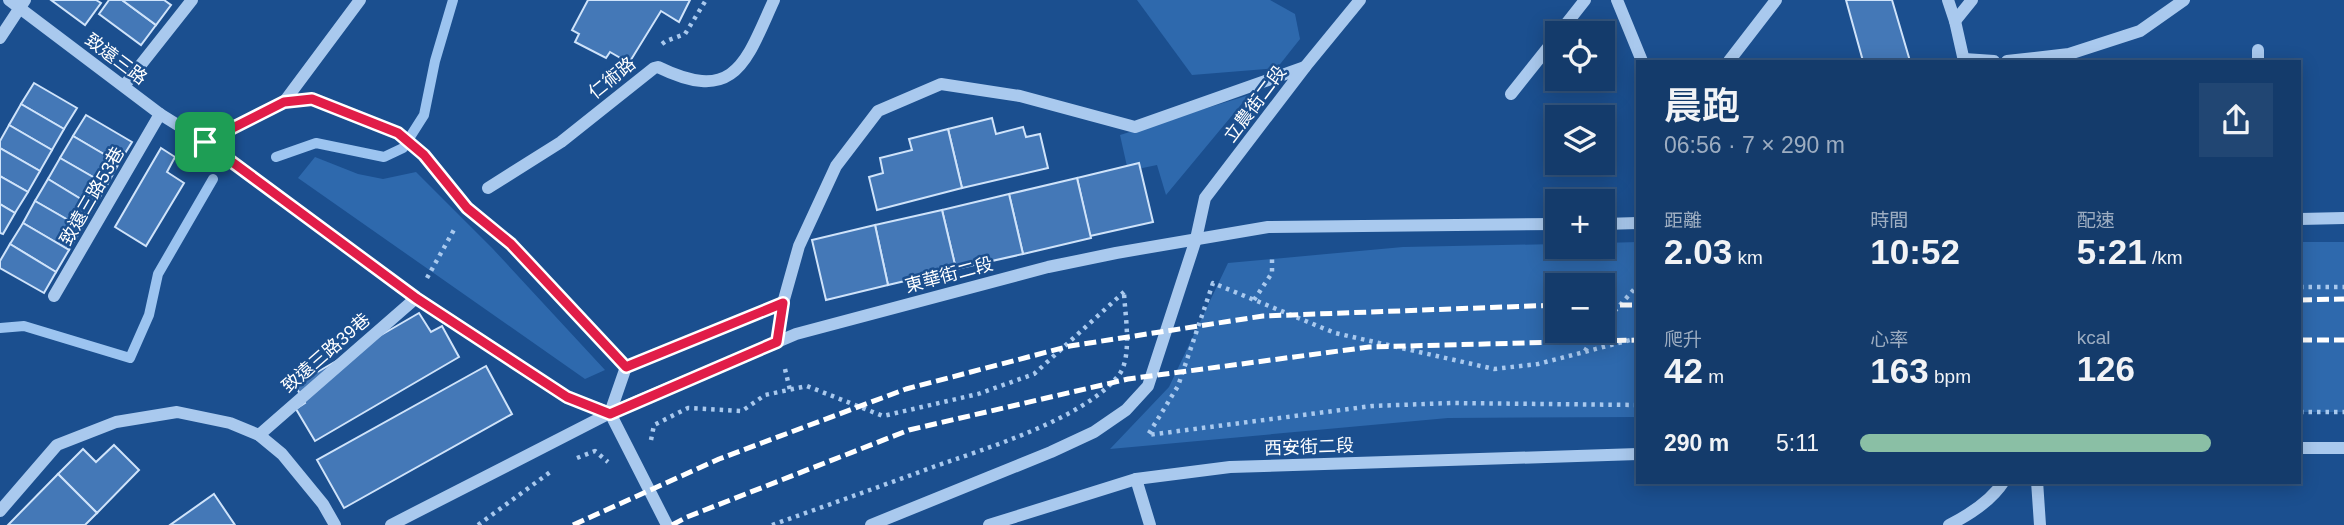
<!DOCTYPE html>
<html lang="zh-TW">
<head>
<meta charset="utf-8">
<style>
  :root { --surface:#143b6b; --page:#214673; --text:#f1f3f6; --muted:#9dadc1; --line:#33557e; --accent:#8abfa5 }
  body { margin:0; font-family:Arial,"Noto Sans TC",sans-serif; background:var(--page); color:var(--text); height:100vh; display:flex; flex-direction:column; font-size:26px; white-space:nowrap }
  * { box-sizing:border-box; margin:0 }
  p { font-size:23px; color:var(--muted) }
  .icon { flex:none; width:38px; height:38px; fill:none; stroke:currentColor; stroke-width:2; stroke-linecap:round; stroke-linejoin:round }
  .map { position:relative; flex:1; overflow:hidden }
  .details { position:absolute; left:1636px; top:60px; width:665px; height:424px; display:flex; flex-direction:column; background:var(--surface); border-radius:0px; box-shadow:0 4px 18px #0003,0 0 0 2px var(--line) }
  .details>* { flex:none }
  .fabs { position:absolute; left:1545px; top:21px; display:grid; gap:14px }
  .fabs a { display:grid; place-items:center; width:70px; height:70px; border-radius:0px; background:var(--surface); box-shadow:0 4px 18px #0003,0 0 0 2px var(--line); font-size:35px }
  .pin { position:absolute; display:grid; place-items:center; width:60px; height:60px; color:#fff; margin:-30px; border-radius:14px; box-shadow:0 4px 10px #0006 }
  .round { display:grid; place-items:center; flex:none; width:74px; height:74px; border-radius:0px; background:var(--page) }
  .headline { display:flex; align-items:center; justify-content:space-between; height:119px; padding:0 28px }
  h1 { font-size:38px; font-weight:600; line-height:52px }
  .figures { display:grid; grid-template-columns:repeat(3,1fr); gap:10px; height:119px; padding:7px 28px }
  .figures div { display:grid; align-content:center }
  .figures b { font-size:35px; font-weight:600 }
  .figures small { font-size:19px; font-weight:400 }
  .figures p { font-size:19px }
  ul { padding:0 28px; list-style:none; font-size:23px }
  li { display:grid; grid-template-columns:112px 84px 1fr; align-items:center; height:52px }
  li i { height:18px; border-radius:9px; background:var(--accent) }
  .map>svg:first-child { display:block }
</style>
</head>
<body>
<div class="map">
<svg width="2344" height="525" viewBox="0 0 2344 525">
  <rect width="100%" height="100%" fill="#1b4f8f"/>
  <g fill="#2e69ad" fill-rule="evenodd">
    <polygon points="1137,0 1270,0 1295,14 1300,39 1277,68 1192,75"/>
    <polygon points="1249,95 1166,195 1157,165 1128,171 1120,135"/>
    <polygon points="315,157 358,174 383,179 416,172 493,249 605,370 585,379 298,178"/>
    <path d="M1638,242V417L1448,418L1110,449L1169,387L1228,263L1403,247L1557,244L1558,247H1603V243ZM1603,285V331H1558V285Z"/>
    <rect x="2300" y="242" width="44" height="170"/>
  </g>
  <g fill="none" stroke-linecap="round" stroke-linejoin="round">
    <g stroke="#9cc4f0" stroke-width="10">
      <polyline points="276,157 316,143 384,157 403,148 424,115 435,61 453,0"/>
      <polyline points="0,328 24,326 130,358 149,315 158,274 213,179"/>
    </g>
  </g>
  <g fill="#4478b7" stroke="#cfe3fa" stroke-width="2">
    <polygon points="51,0 96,0 101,3 85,25"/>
    <polygon points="109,0 122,0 156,25 141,45 99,14"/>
    <polygon points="122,0 164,0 171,5 156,25"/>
    <polygon points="588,0 690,0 679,22 661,11 629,63 610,52 606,58 575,42 579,34 572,30"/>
    <polygon points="1846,0 1892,0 1910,61 1863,61"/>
    <polygon points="34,83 77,108 64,129 21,104"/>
    <polygon points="21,104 64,129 52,150 9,125"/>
    <polygon points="86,115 132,142 119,163 73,136"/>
    <polygon points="992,118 996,134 1023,127 1026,137 1040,134 1048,168 962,188 948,129"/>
    <polygon points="9,125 52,150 40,171 0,148 0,141"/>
    <polygon points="948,129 962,188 877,210 869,177 883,173 880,158 912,150 909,139"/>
    <polygon points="73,136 119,163 107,185 60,158"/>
    <polygon points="0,148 40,171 28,192 0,176"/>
    <polygon points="161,148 175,157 167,172 184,183 146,246 115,227"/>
    <polygon points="60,158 107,185 94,207 48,179"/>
    <polygon points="1139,163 1153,222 1090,236 1077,178"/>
    <polygon points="0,176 28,192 15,213 0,204"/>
    <polygon points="1077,178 1091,238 1023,254 1009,194"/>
    <polygon points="48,179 94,207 82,228 35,201"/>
    <polygon points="1009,194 1023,254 956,269 942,210"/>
    <polygon points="35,201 82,228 69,250 23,223"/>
    <polygon points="0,204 15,213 3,234 0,233"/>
    <polygon points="942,210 956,269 888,285 875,225"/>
    <polygon points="23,223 69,250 56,272 10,244"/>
    <polygon points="875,225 888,285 826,300 812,240"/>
    <polygon points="10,244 56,272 44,293 0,268 0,261"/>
    <polygon points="419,313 431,332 442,326 459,357 315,441 296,409 305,403 295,385"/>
    <polygon points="486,366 512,414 344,508 317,460"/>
    <polygon points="114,445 139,470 97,513 58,474 83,449 96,462"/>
    <polygon points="58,474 97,513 85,525 8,525"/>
    <polygon points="214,494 235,525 170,525"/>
  </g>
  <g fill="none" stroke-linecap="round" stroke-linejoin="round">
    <g stroke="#a9c9ee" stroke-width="4.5" stroke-dasharray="3.5 5" stroke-linecap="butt">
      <polyline points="662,44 666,41 685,34 706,0"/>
      <polyline points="427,278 455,228"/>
      <polyline points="2300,287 2344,287"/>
      <polyline points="1254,300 1272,273 1272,258"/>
      <polyline points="1603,324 1638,285"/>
      <polyline points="1638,338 1538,364 1494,369 1335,333 1213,283 1178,386 1148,435 1372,406 1451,403 1638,405"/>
      <polyline points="1585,351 1597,331"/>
      <polyline points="646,358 758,313"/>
      <polyline points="785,369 790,390"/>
      <polyline points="2300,412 2344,412"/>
      <polyline points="651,440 654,425 688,408 742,411 765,395 807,386 883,416 978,394 1034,374 1124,292"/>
      <polyline points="577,458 595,451 608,462"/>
      <polyline points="478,525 553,470"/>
      <path d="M772,525C825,506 879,487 933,467C984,449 1084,419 1118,376C1133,359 1125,315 1124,293"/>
    </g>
    <g stroke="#a9c9ee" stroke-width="12">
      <polyline points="9,0 160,114 205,142 416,298 567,397 610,413"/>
      <polyline points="1617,0 1642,61"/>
      <polyline points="1948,0 1955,21 1964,61"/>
      <polyline points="1955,21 1972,0"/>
      <polyline points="1559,33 1585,0"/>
      <polyline points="0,38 25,0"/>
      <polyline points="2258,50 2258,61"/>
      <polyline points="1964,59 1994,61"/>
      <polyline points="1729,61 1776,0"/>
      <polyline points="2007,61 2069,54 2140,31 2184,0"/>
      <polyline points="124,86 192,0"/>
      <polyline points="1511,94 1558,35"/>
      <polyline points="284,102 360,0"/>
      <polyline points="205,142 284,102 312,99 398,133 424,155 467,208 511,244 626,367 610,413 667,525"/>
      <path d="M488,188L561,142L654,68L658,67C736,105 746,61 774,0"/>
      <polyline points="2300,219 2344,218"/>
      <polyline points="1603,224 1638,223"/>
      <polyline points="54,296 160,114"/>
      <polyline points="777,342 783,303 799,246 836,166 878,111 941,84 1020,96 1135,127 1305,67"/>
      <polyline points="259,435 416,298"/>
      <polyline points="2300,448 2344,448"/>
      <polyline points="1136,479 1150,525"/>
      <polyline points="2037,481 2040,525"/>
      <polyline points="0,511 57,445 116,422 177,412 230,423 259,435 282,454 323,504 335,525"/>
      <polyline points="391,525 610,413 796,334 1048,267 1116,253 1268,227 1558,224"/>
      <polyline points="871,525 1051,452 1094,432 1126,410 1148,386 1196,239 1205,198 1305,67 1360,0"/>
      <polyline points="989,525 1136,479 1230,467 1638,454"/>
      <path d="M1949,525C1969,515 1992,500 2004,481"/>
    </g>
    <g stroke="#fff" stroke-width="5" stroke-dasharray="12 5" stroke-linecap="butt">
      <polyline points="2300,300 2344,299"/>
      <polyline points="1603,305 1638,305"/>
      <polyline points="2300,340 2344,340"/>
      <polyline points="573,525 719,459 906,389 1070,346 1263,316 1558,305"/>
      <polyline points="672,525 687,517 909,430 1128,379 1369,347 1638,340"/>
    </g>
  </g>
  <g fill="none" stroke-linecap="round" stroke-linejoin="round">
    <defs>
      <polygon id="route" points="312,99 398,133 424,155 467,208 511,244 626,367 783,303 777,342 610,414 567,397 416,298 205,142 284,102"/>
    </defs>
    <use href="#route" stroke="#fff" stroke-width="14"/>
    <use href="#route" stroke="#e11d48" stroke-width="9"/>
  </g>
  <g text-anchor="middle" stroke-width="5" stroke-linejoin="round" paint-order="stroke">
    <g font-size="18" fill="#fff" stroke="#1b4f8f">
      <text transform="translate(116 59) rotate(37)" y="6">致遠三路</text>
      <text transform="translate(612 78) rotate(-39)" y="6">仁術路</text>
      <text transform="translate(1255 104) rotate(-53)" y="6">立農街二段</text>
      <text transform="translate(92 196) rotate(-60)" y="6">致遠三路53巷</text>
      <text transform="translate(949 275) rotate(-15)" y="6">東華街二段</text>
      <text transform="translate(326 353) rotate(-41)" y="6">致遠三路39巷</text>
      <text transform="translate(1309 447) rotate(-2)" y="6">西安街二段</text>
    </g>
  </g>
</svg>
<div class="fabs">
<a><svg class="icon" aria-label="locate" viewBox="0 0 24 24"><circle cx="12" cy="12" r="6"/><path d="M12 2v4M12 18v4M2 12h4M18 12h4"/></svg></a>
<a><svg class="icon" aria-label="layers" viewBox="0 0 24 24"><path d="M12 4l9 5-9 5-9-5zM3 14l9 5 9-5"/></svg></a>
<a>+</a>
<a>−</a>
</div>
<div class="pin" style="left:205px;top:142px;background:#1e9e55"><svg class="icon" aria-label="arrive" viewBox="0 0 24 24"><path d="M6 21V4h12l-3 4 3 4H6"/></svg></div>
<section class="details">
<div class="headline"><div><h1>晨跑</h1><p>06:56 · 7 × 290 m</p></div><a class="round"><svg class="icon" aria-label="share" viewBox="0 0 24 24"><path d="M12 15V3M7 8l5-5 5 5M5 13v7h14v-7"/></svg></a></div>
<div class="figures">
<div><p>距離</p><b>2.03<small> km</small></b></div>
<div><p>時間</p><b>10:52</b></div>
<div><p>配速</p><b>5:21<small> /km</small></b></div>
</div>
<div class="figures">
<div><p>爬升</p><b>42<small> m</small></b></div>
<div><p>心率</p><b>163<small> bpm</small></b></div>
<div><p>kcal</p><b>126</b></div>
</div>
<ul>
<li><b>290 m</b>5:11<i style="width:85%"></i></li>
</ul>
</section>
</div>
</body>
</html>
